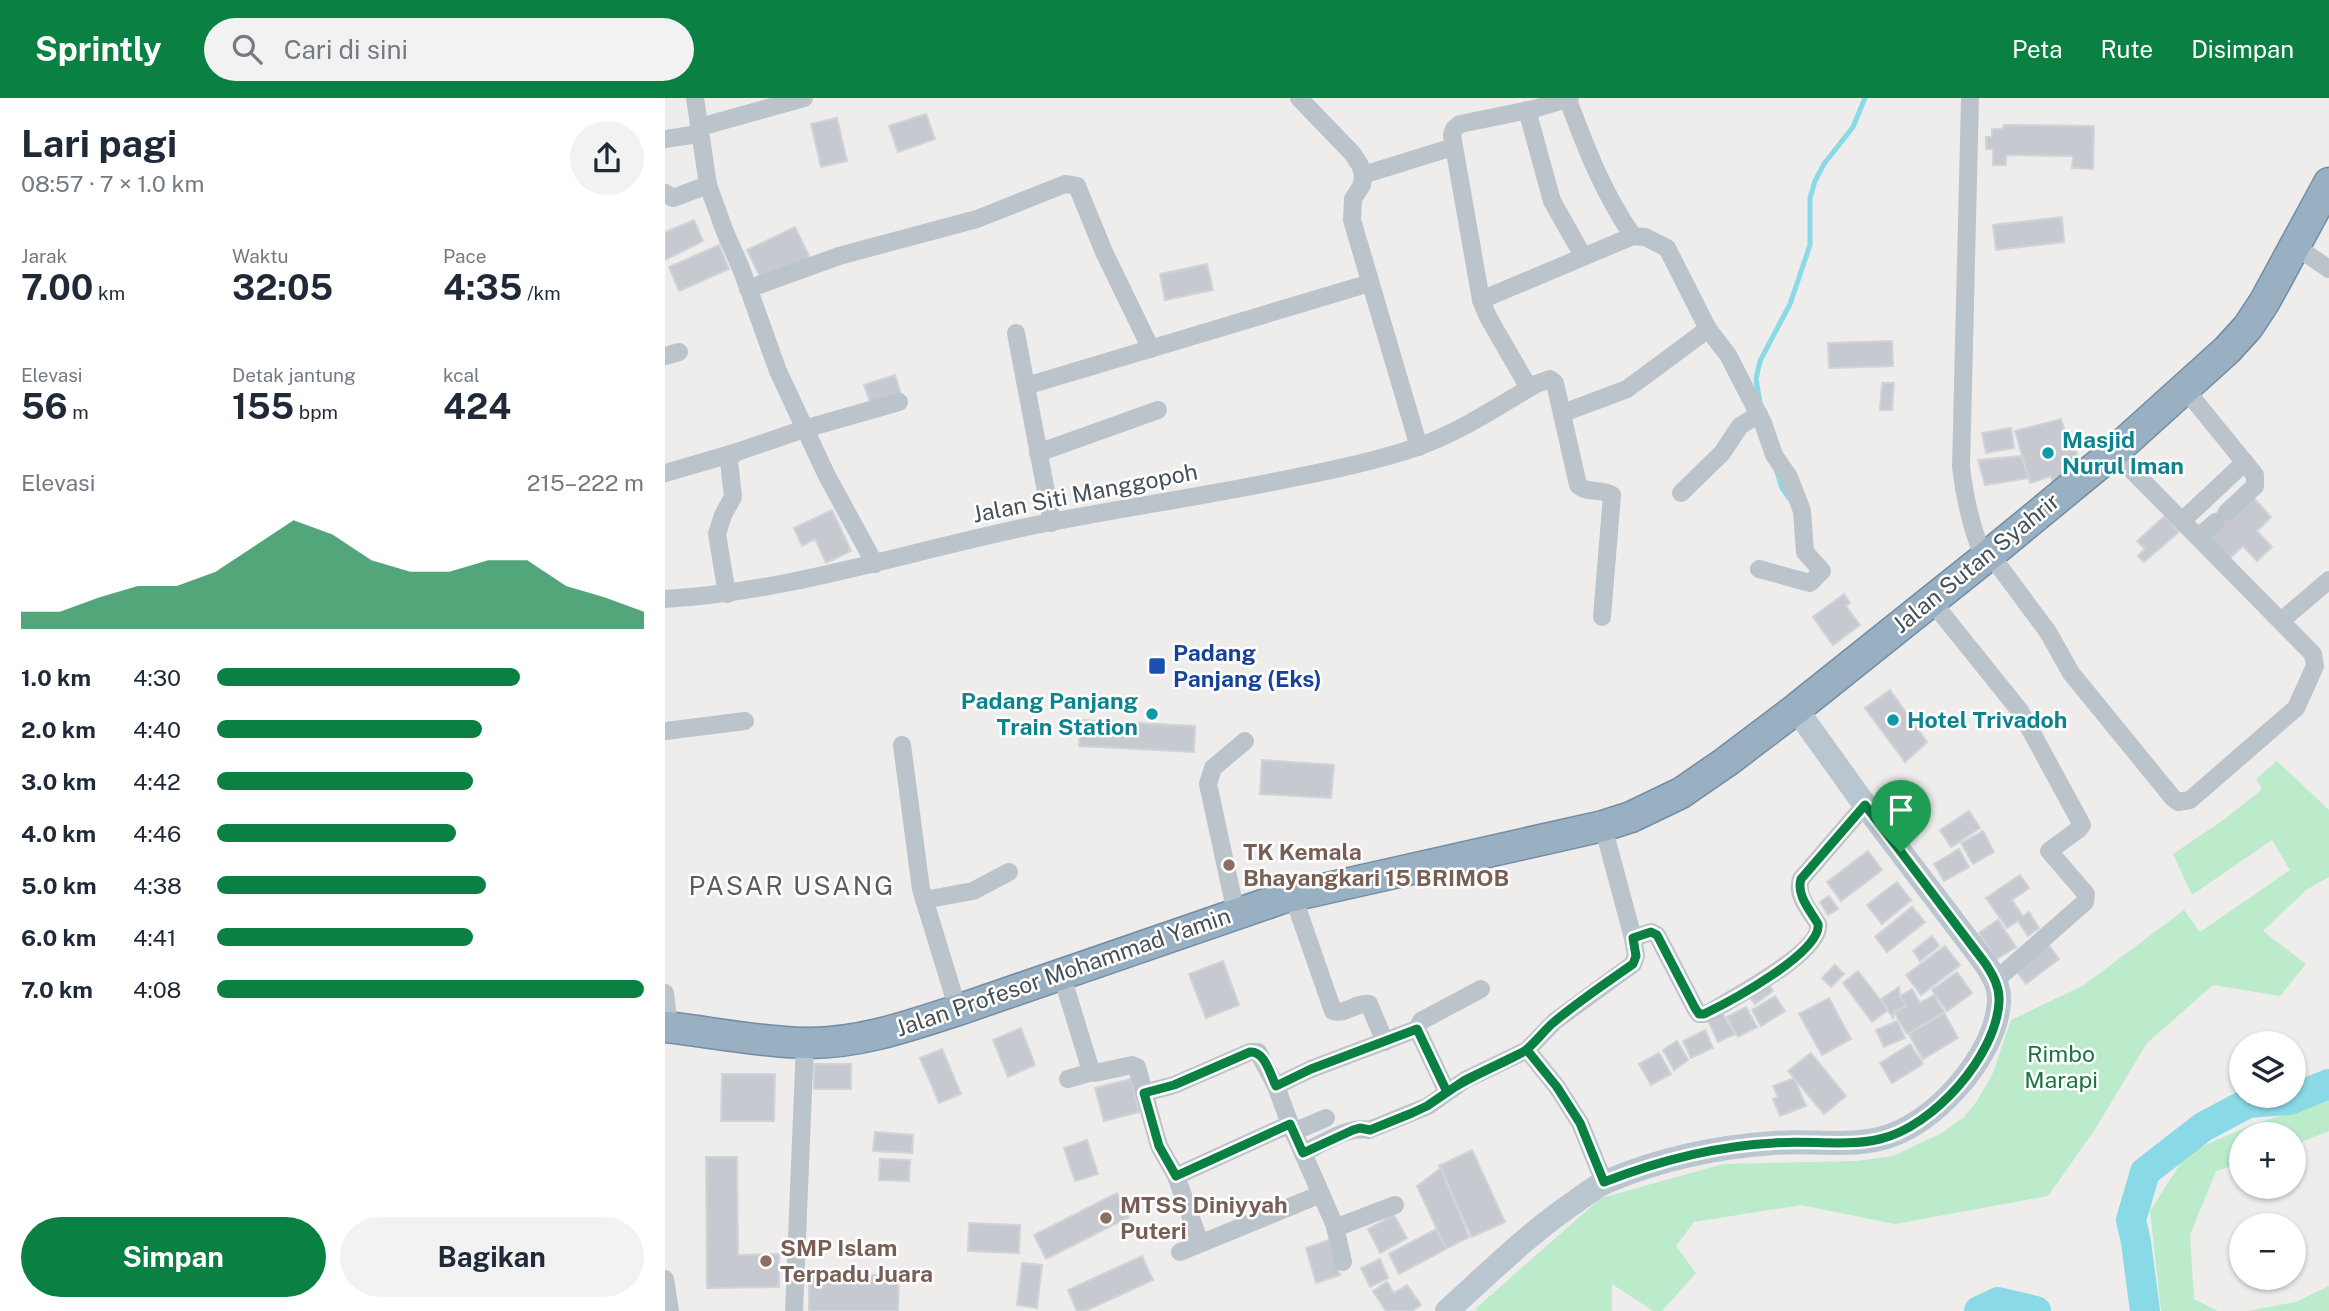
<!DOCTYPE html>
<html lang="id">
<head>
<meta charset="utf-8">
<style>
  :root { --surface:#fff; --page:#f2f2f3; --text:#1f2937; --muted:#747a83; --accent:#0b8043 }
  body { margin:0; font-family:"Public Sans",sans-serif; background:var(--page); color:var(--text); height:100vh; display:flex; flex-direction:column; font-size:26px; white-space:nowrap }
  * { box-sizing:border-box; margin:0 }
  p { font-size:23px; color:var(--muted) }
  .icon { flex:none; width:38px; height:38px; fill:none; stroke:currentColor; stroke-width:2; stroke-linecap:round; stroke-linejoin:round }
  .map { position:relative; flex:1; overflow:hidden }
  .drawer { display:flex; flex-direction:column; background:var(--surface); width:665px }
  .drawer>* { flex:none }
  .buttons { position:absolute; left:1564px; top:933px; display:grid; gap:14px }
  .buttons a { display:grid; place-items:center; width:77px; height:77px; border-radius:50%; background:var(--surface); box-shadow:0 2px 5px #0004; font-size:35px }
  .pin { position:absolute; display:grid; place-items:center; width:60px; height:60px; color:#fff; margin:-72px -30px; border-radius:50% 50% 50% 0; rotate:-45deg; box-shadow:0 0 7px #0007 }
  .pin .icon { rotate:45deg }
  .round { display:grid; place-items:center; flex:none; width:74px; height:74px; border-radius:37px; background:var(--page) }
  .head { display:flex; align-items:center; justify-content:space-between; height:119px; padding:0 21px }
  h1 { font-size:38px; font-weight:700; line-height:52px }
  .metrics { display:grid; grid-template-columns:repeat(3,1fr); gap:10px; height:119px; padding:7px 21px }
  .metrics div { display:grid; align-content:center }
  .metrics b { font-size:35px; font-weight:700 }
  .metrics small { font-size:19px; font-weight:400 }
  .metrics p { font-size:19px }
  .chart { height:196px; padding:14px 21px }
  .chart p { display:flex; justify-content:space-between }
  .chart svg { width:100%; height:126px; margin-top:7px; fill:var(--accent); opacity:.7 }
  .primary-button { display:flex; gap:14px; margin-top:auto; padding:14px 21px }
  .primary-button a { flex:1; height:80px; border-radius:42px; background:var(--accent); color:#fff; font-size:28px; font-weight:700; line-height:80px; text-align:center }
  .primary-button a+a { background:var(--page); color:var(--text) }
  ul { padding:0 21px; list-style:none; font-size:23px }
  li { display:grid; grid-template-columns:112px 84px 1fr; align-items:center; height:52px }
  li i { height:18px; border-radius:9px; background:var(--accent) }
  header { display:flex; align-items:center; gap:42px; box-sizing:border-box; height:98px; padding:0 35px; background:var(--accent); color:#fff }
  header strong { font-size:33px }
  nav { display:flex; gap:38px; margin-inline-start:auto; font-size:24px }
  .search { width:490px; height:63px; background:var(--page); display:flex; align-items:center; gap:18px; box-sizing:border-box; padding:0 24px; border-radius:38px; color:var(--muted); font-size:26px }
  main { display:flex; flex:1; min-height:0 }
  .map>svg:first-child { display:block }
</style>
</head>
<body>
<header>
<strong>Sprintly</strong>
<div class="search"><svg class="icon" aria-label="search" viewBox="0 0 24 24"><circle cx="10" cy="10" r="6"/><path d="M15 15l6 6"/></svg>Cari di sini</div>
<nav><a>Peta</a><a>Rute</a><a>Disimpan</a></nav>
</header>
<main>
<section class="drawer">
<div class="head"><div><h1>Lari pagi</h1><p>08:57 · 7 × 1.0 km</p></div><a class="round"><svg class="icon" aria-label="share" viewBox="0 0 24 24"><path d="M12 15V3M7 8l5-5 5 5M5 13v7h14v-7"/></svg></a></div>
<div class="metrics">
<div><p>Jarak</p><b>7.00<small> km</small></b></div>
<div><p>Waktu</p><b>32:05</b></div>
<div><p>Pace</p><b>4:35<small> /km</small></b></div>
</div>
<div class="metrics">
<div><p>Elevasi</p><b>56<small> m</small></b></div>
<div><p>Detak jantung</p><b>155<small> bpm</small></b></div>
<div><p>kcal</p><b>424</b></div>
</div>
<div class="chart"><p><span>Elevasi</span>215–222 m</p>
<svg viewBox="0 0 160 44" preserveAspectRatio="none"><path d="M0 44V38L10 38L20 33L30 29L40 29L50 24L60 15L70 6L80 11L90 20L100 24L110 24L120 20L130 20L140 29L150 33L160 38V44z"/></svg>
</div>
<ul>
<li><b>1.0 km</b>4:30<i style="width:71%"></i></li>
<li><b>2.0 km</b>4:40<i style="width:62%"></i></li>
<li><b>3.0 km</b>4:42<i style="width:60%"></i></li>
<li><b>4.0 km</b>4:46<i style="width:56%"></i></li>
<li><b>5.0 km</b>4:38<i style="width:63%"></i></li>
<li><b>6.0 km</b>4:41<i style="width:60%"></i></li>
<li><b>7.0 km</b>4:08<i style="width:100%"></i></li>
</ul>
<div class="primary-button"><a>Simpan</a><a>Bagikan</a></div>
</section>
<div class="map">
<svg width="1664" height="1213" viewBox="0 0 1664 1213">
  <rect width="100%" height="100%" fill="#efecec"/>
  <g fill="#bbebcb">
    <polygon points="1612,663 1664,712 1664,779 1641,792 1598,833 1641,866 1615,898 1548,887 1482,945 1429,1033 1383,1098 1230,1126 1136,1107 1029,1124 1011,1148 1031,1175 997,1213 988,1213 947,1186 947,1213 813,1213 810,1211 936,1100 1058,1066 1191,1063 1228,1058 1277,1035 1299,1019 1312,1003 1327,977 1346,922 1419,887 1519,812 1535,834 1625,772 1607,742 1527,797 1508,756 1557,723 1595,693 1597,690 1591,681"/>
    <polygon points="1664,1002 1664,1033 1629,1047 1629,1036 1577,1036 1577,1065 1551,1073 1525,1137 1529,1201 1553,1213 1496,1213 1485,1113 1522,1055 1586,1027"/>
    <polygon points="1664,1188 1664,1213 1582,1213 1631,1204"/>
  </g>
  <g fill="none" stroke-linecap="round" stroke-linejoin="round">
    <g stroke="#8ad9e6" stroke-width="5">
      <polyline points="1095,305 1091,281 1095,263 1125,206 1145,147 1145,100 1150,83 1159,66 1188,29 1200,0"/>
      <polyline points="1111,371 1117,390 1124,400"/>
    </g>
    <g stroke="#8ad9e6" stroke-width="30">
      <polyline points="1314,1213 1333,1204 1371,1213"/>
      <polyline points="1480,1213 1471,1144 1466,1122 1480,1074 1538,1029 1583,1005 1624,1002 1664,986"/>
    </g>
  </g>
  <g fill="#c6c9cf" stroke="#d0d3d7" stroke-width="2">
    <polygon points="261,16 270,41 233,54 224,28"/>
    <polygon points="172,20 182,63 156,69 146,26"/>
    <polygon points="1339,27 1429,28 1428,71 1407,70 1408,58 1341,57 1341,67 1328,67 1328,51 1321,51 1321,39 1327,39 1327,31 1338,31"/>
    <polygon points="1397,119 1399,144 1331,152 1328,127"/>
    <polygon points="29,122 38,143 0,162 0,134"/>
    <polygon points="130,129 145,160 97,183 82,152"/>
    <polygon points="54,147 64,171 14,193 4,169"/>
    <polygon points="542,166 548,192 500,202 495,176"/>
    <polygon points="1227,243 1228,268 1164,270 1163,245"/>
    <polygon points="230,277 237,300 207,310 199,287"/>
    <polygon points="1217,285 1229,285 1227,312 1215,312"/>
    <polygon points="1396,321 1401,336 1406,334 1414,365 1400,370 1403,377 1387,383 1386,378 1365,385 1350,333"/>
    <polygon points="1346,330 1349,350 1321,355 1317,335"/>
    <polygon points="1356,358 1364,380 1320,387 1313,362"/>
    <polygon points="1587,398 1606,419 1592,433 1607,449 1592,463 1578,448 1564,461 1544,439 1560,424 1552,415 1562,406"/>
    <polygon points="167,412 186,453 161,465 150,441 137,448 129,430"/>
    <polygon points="1500,418 1514,434 1479,464 1473,458 1480,451 1472,443"/>
    <polygon points="1179,496 1185,505 1181,508 1195,527 1168,547 1148,519"/>
    <polygon points="1225,592 1262,644 1240,664 1200,610"/>
    <polygon points="415,622 530,628 529,654 414,648"/>
    <polygon points="597,662 669,667 666,700 595,696"/>
    <polygon points="1304,713 1315,730 1286,749 1275,732"/>
    <polygon points="1318,733 1329,754 1308,766 1296,745"/>
    <polygon points="1294,751 1304,769 1279,783 1269,766"/>
    <polygon points="1203,753 1217,772 1176,803 1162,784"/>
    <polygon points="1355,777 1364,790 1347,802 1358,818 1364,814 1374,830 1363,838 1353,823 1342,830 1321,800"/>
    <polygon points="1232,784 1246,802 1217,826 1202,807"/>
    <polygon points="1164,798 1173,811 1163,817 1155,804"/>
    <polygon points="1247,809 1260,824 1222,854 1210,839"/>
    <polygon points="1333,822 1351,849 1332,861 1314,835"/>
    <polygon points="1267,838 1274,848 1255,863 1248,853"/>
    <polygon points="1380,842 1394,861 1361,886 1347,867"/>
    <polygon points="1280,848 1295,867 1256,897 1241,877"/>
    <polygon points="558,863 574,907 541,920 524,876"/>
    <polygon points="1170,867 1179,876 1166,889 1157,880"/>
    <polygon points="1193,873 1223,912 1207,924 1178,885"/>
    <polygon points="1292,874 1307,895 1282,913 1267,892"/>
    <polygon points="1100,881 1108,893 1090,906 1081,894"/>
    <polygon points="1234,889 1235,898 1241,908 1229,914 1228,920 1216,901"/>
    <polygon points="1247,891 1255,905 1269,897 1279,914 1242,936 1229,914 1241,908 1235,898"/>
    <polygon points="1110,898 1120,913 1096,928 1087,912"/>
    <polygon points="1164,900 1186,941 1157,957 1134,916"/>
    <polygon points="1081,909 1092,929 1073,939 1062,919"/>
    <polygon points="1056,913 1070,936 1053,944 1042,920"/>
    <polygon points="1279,915 1293,940 1258,961 1244,936"/>
    <polygon points="1232,923 1240,940 1219,949 1211,932"/>
    <polygon points="356,930 370,967 343,979 328,942"/>
    <polygon points="1040,932 1048,950 1026,960 1018,943"/>
    <polygon points="1012,943 1023,962 1009,972 998,952"/>
    <polygon points="1245,946 1258,966 1227,985 1215,965"/>
    <polygon points="277,951 296,996 274,1005 255,960"/>
    <polygon points="994,955 1006,976 986,987 974,966"/>
    <polygon points="1146,955 1181,998 1159,1016 1123,973"/>
    <rect x="149" y="966" width="37" height="25"/>
    <polygon points="57,976 110,976 109,1023 56,1023"/>
    <polygon points="1129,980 1141,1008 1115,1018 1108,1001 1113,999 1108,988"/>
    <polygon points="466,981 474,1014 439,1023 430,990"/>
    <polygon points="210,1034 248,1037 247,1055 208,1053"/>
    <polygon points="422,1042 433,1076 410,1083 399,1050"/>
    <polygon points="807,1052 840,1124 807,1139 774,1068"/>
    <polygon points="41,1059 72,1059 73,1157 114,1156 114,1189 42,1190"/>
    <polygon points="215,1061 245,1062 244,1083 214,1082"/>
    <polygon points="776,1070 804,1139 781,1151 752,1088"/>
    <polygon points="452,1095 464,1119 381,1161 369,1137"/>
    <polygon points="729,1117 742,1140 715,1155 703,1131"/>
    <polygon points="304,1125 355,1127 354,1155 303,1153"/>
    <polygon points="771,1131 781,1151 734,1176 724,1156"/>
    <polygon points="664,1142 675,1177 651,1185 641,1150"/>
    <polygon points="477,1158 488,1182 420,1213 412,1213 403,1192"/>
    <polygon points="715,1161 723,1180 705,1189 696,1170"/>
    <polygon points="357,1165 377,1167 372,1210 352,1207"/>
    <polygon points="234,1177 233,1213 144,1213 144,1178"/>
    <polygon points="722,1184 729,1195 742,1187 756,1207 747,1213 721,1213 708,1193"/>
  </g>
  <g fill="none" stroke-linecap="round" stroke-linejoin="round">
    <defs>
      <path id="trunk" d="M0,929C46,934 93,944 140,945C193,946 244,928 293,912L618,800L938,728L966,719L1016,695L1061,664L1131,611L1325,456L1449,354L1562,252L1583,229L1600,203L1664,85"/>
    </defs>
    <use href="#trunk" stroke="#718da5" stroke-width="33"/>
    <g stroke="#bbc4cb" stroke-width="18">
      <polyline points="30,0 43,87 60,134 76,170 113,273 162,378 210,466"/>
      <polyline points="634,0 687,55 695,67 698,77 697,87 688,101 687,122 754,349"/>
      <path d="M1305,0L1296,369C1300,402 1306,430 1319,460"/>
      <polyline points="862,12 887,103 918,158"/>
      <polyline points="35,29 139,0"/>
      <polyline points="0,41 33,36"/>
      <polyline points="698,77 788,49"/>
      <polyline points="0,95 8,100 43,87"/>
      <polyline points="1630,148 1664,171"/>
      <polyline points="83,191 174,158 312,121 400,86 412,88 439,154 486,251"/>
      <polyline points="816,202 968,138"/>
      <polyline points="1043,231 1063,257 1098,325 1109,357 1124,379 1137,413 1140,454 1157,473 1145,485 1094,471"/>
      <polyline points="351,235 387,425"/>
      <polyline points="0,258 14,254"/>
      <polyline points="361,288 705,185"/>
      <polyline points="864,290 823,219 816,202 787,37 789,31 795,26 869,11 905,0"/>
      <polyline points="1520,291 1590,377 1590,388 1562,414"/>
      <path d="M898,315L962,291L1043,231L1002,150L980,139L968,138C938,95 921,50 903,2"/>
      <polyline points="373,355 493,312"/>
      <polyline points="0,375 69,355"/>
      <polyline points="1016,395 1057,355 1075,328 1094,316"/>
      <polyline points="1517,423 1580,364"/>
      <polyline points="1533,439 1551,424"/>
      <polyline points="1325,456 1383,534 1406,575 1508,700 1513,704 1525,702 1631,610 1650,568 1648,556 1449,354"/>
      <polyline points="62,496 52,436 58,417 68,399 64,363 69,355 139,331 234,304"/>
      <path d="M0,501C120,494 235,456 352,431C445,411 539,399 632,379C673,371 716,362 755,348C796,333 834,308 871,286L885,281L890,285L913,387C922,396 937,390 947,397L937,519"/>
      <polyline points="1265,501 1355,613 1417,727 1414,731 1384,753 1421,796 1420,804 1331,882"/>
      <polyline points="1616,523 1664,482"/>
      <polyline points="0,633 80,623"/>
      <polyline points="237,647 256,791 293,912"/>
      <path d="M628,798L668,913C680,917 692,904 704,906L720,944"/>
      <polyline points="259,802 308,793 344,774"/>
      <polyline points="571,815 543,686 548,670 580,643"/>
      <path d="M968,840L986,834L992,837L1030,910L1034,916H1039L1045,914C1067,900 1158,854 1153,826C1145,813 1130,797 1136,781L1200,707"/>
      <polyline points="396,875 426,973 430,975 467,967 472,969 494,1048 511,1078 535,1145"/>
      <polyline points="0,895 4,929"/>
      <polyline points="752,931 782,994"/>
      <polyline points="862,952 892,989 915,1025 939,1084"/>
      <polyline points="403,981 427,974"/>
      <polyline points="611,988 646,971 752,931 756,923 816,891"/>
      <polyline points="479,995 509,987 585,954 593,954 611,988 625,1026 656,1096 515,1154"/>
      <polyline points="628,1034 661,1020"/>
      <path d="M638,1055C657,1046 684,1027 704,1032L763,1008L800,982L862,952L890,923L968,866L971,858L968,840L938,728"/>
      <polyline points="511,1078 625,1026"/>
      <polyline points="656,1096 670,1128 678,1164"/>
      <polyline points="670,1130 730,1107"/>
      <polyline points="0,1181 5,1213"/>
      <polyline points="129,1213 140,945"/>
    </g>
    <path stroke="#bac6cf" stroke-width="24" d="M782,1213C823,1176 862,1137 907,1106C919,1098 930,1088 943,1083C995,1061 1052,1049 1108,1045C1143,1042 1180,1049 1214,1041C1267,1030 1331,958 1334,904C1335,889 1328,877 1320,865L1200,707L1131,611"/>
    <use href="#trunk" stroke="#98b0c2" stroke-width="30"/>
  </g>
  <g fill="none" stroke-linecap="round" stroke-linejoin="round">
    <defs>
      <path id="route" d="M1236,754L1200,707L1136,781C1131,797 1145,812 1153,826C1158,854 1062,905 1039,916H1034L1030,910L992,837L986,834L968,840L971,858L968,866C941,885 914,903 889,924C880,931 867,949 858,954C833,968 806,978 782,994L752,931L646,971L611,988C605,976 600,953 585,954L509,987L479,995L494,1048L511,1078L625,1026L638,1055L688,1032L695,1030L705,1032L747,1015L762,1008L800,982L862,952L892,989L915,1025L939,1084C993,1063 1050,1048 1109,1045C1144,1042 1181,1049 1215,1041C1268,1029 1331,958 1334,904C1335,889 1328,877 1320,865L1236,754"/>
    </defs>
    <use href="#route" stroke="#fff" stroke-width="14"/>
    <use href="#route" stroke="#0b8043" stroke-width="9"/>
  </g>
  <g fill="#0f9aa8" stroke="#fff" stroke-width="2.5">
    <circle cx="1383" cy="355" r="7"/>
    <circle cx="487" cy="616" r="7"/>
    <circle cx="1228" cy="622" r="7"/>
  </g>
  <rect fill="#1a4fb4" stroke="#fff" stroke-width="2.5" x="483" y="559" width="18" height="18" rx="3.5"/>
  <g fill="#8d6e63" stroke="#fff" stroke-width="2.5">
    <circle cx="564" cy="767" r="7"/>
    <circle cx="441" cy="1120" r="7"/>
    <circle cx="101" cy="1163" r="7"/>
  </g>
  <g text-anchor="middle" stroke-width="5" stroke-linejoin="round" paint-order="stroke">
    <g font-size="23" font-weight="bold" fill="#0d838f" stroke="#fff" text-anchor="start">
      <text x="1397" y="350">Masjid<tspan x="1397" dy="26">Nurul Iman</tspan></text>
      <text x="473" y="611" text-anchor="end">Padang Panjang<tspan x="473" dy="26">Train Station</tspan></text>
      <text x="1242" y="630">Hotel Trivadoh</text>
    </g>
    <g font-size="23" fill="#455058" stroke="#fff">
      <text transform="translate(420 395) rotate(-11)" y="8">Jalan Siti Manggopoh</text>
      <text transform="translate(1311 465) rotate(-39)" y="8">Jalan Sutan Syahrir</text>
      <text transform="translate(398 874) rotate(-19)" y="8">Jalan Profesor Mohammad Yamin</text>
    </g>
    <g font-size="23" font-weight="bold" fill="#164399" stroke="#fff" text-anchor="start">
      <text x="508" y="563">Padang<tspan x="508" dy="26">Panjang (Eks)</tspan></text>
    </g>
    <g font-size="23" font-weight="bold" fill="#785e54" stroke="#fff" text-anchor="start">
      <text x="578" y="762">TK Kemala<tspan x="578" dy="26">Bhayangkari 15 BRIMOB</tspan></text>
      <text x="455" y="1115">MTSS Diniyyah<tspan x="455" dy="26">Puteri</tspan></text>
      <text x="115" y="1158">SMP Islam<tspan x="115" dy="26">Terpadu Juara</tspan></text>
    </g>
    <g font-size="23" fill="#1b7542" stroke="#fff">
      <text x="1396" y="964">Rimbo<tspan x="1396" dy="26">Marapi</tspan></text>
    </g>
    <g font-size="26" letter-spacing="2" fill="#595d60" stroke="#fff">
      <text x="127" y="797">PASAR USANG</text>
    </g>
  </g>
</svg>
<div class="buttons">
<a><svg class="icon" aria-label="layers" viewBox="0 0 24 24"><path d="M12 4l9 5-9 5-9-5zM3 14l9 5 9-5"/></svg></a>
<a>+</a>
<a>−</a>
</div>
<div class="pin" style="left:1236px;top:754px;background:#1e9e55"><svg class="icon" aria-label="arrive" viewBox="0 0 24 24"><path d="M6 21V4h12l-3 4 3 4H6"/></svg></div>
</div>
</main>
</body>
</html>
